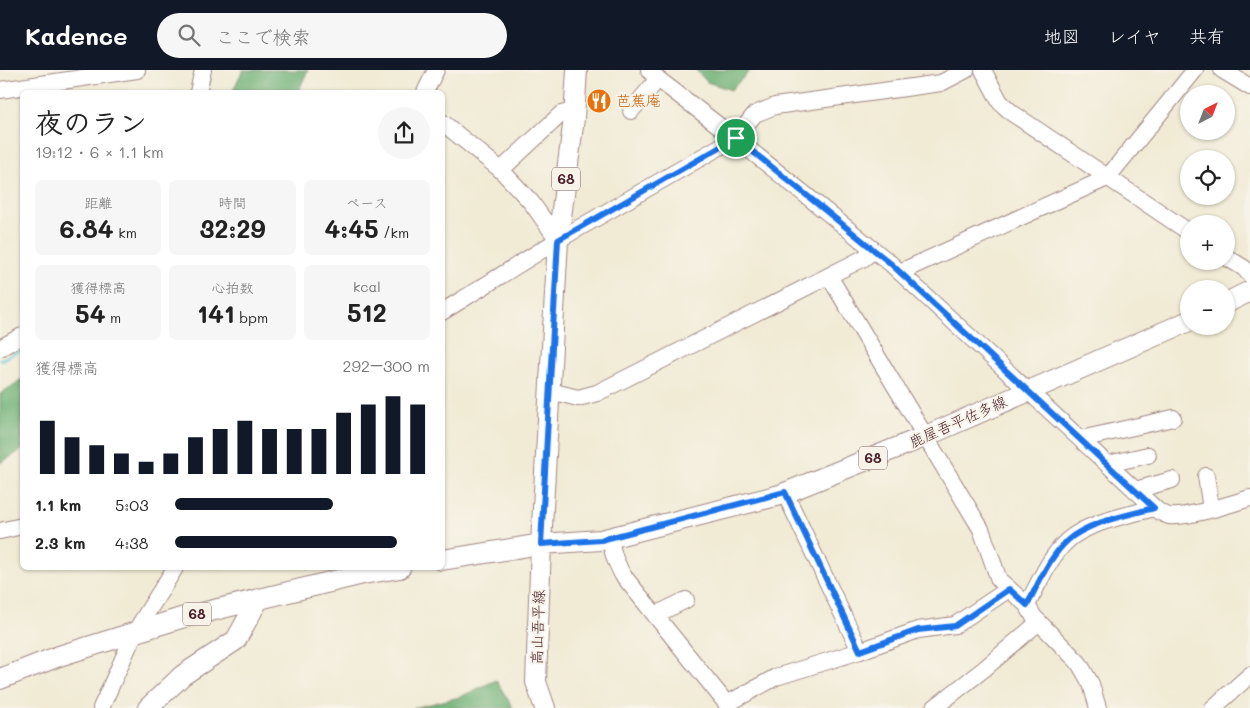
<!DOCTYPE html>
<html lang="ja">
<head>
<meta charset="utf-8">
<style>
  :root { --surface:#fff; --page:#f6f6f6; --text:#222; --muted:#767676; --accent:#111827 }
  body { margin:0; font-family:Mali,"Klee One",sans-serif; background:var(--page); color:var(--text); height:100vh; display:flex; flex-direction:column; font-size:19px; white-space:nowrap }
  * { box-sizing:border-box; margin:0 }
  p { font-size:16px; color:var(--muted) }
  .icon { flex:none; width:28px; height:28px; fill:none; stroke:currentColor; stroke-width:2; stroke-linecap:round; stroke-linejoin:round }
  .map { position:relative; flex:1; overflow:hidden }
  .sheet { position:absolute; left:20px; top:20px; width:425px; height:480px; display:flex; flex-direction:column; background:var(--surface); border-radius:8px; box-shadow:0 1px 4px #0004 }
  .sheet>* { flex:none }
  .needle { width:32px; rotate:42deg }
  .fabs { position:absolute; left:1180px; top:15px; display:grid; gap:10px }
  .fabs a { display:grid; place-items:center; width:55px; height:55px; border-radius:50%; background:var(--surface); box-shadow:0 1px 4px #0004; font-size:25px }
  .pin { position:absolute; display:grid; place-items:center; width:42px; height:42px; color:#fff; margin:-21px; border:2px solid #fff; border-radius:50%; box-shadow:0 1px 5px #0007 }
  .round { display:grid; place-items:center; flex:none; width:52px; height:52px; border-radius:26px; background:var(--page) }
  .headline { display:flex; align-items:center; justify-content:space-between; height:85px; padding:0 15px }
  h1 { font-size:28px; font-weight:700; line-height:38px }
  .stats { display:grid; grid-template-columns:repeat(3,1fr); gap:8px; height:85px; padding:5px 15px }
  .stats div { display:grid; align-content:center; border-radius:8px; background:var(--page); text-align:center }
  .stats b { font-size:25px; font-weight:700 }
  .stats small { font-size:14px; font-weight:400 }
  .stats p { font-size:14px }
  .chart { height:140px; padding:10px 15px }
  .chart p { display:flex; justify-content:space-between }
  .chart svg { width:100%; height:90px; margin-top:5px; stroke:var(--accent); stroke-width:6 }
  ul { padding:0 15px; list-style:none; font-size:16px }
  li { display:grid; grid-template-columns:80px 60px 1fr; align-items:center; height:38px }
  li i { height:12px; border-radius:6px; background:var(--accent) }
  header { display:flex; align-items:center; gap:30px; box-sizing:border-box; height:70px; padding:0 25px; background:var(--accent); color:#fff }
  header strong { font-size:24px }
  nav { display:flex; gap:28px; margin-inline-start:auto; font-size:18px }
  .search { width:350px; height:45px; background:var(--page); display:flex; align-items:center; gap:12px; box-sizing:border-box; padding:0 18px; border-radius:28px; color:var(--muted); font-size:19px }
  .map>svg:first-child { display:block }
</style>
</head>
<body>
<header>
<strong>Kadence</strong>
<div class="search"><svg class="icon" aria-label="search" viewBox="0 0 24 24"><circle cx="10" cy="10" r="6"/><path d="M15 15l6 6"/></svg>ここで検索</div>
<nav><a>地図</a><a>レイヤ</a><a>共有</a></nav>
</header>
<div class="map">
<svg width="1250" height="638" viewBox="0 0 1250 638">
  <rect width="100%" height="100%" fill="#f7f3e8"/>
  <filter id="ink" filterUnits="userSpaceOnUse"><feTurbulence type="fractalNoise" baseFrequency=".02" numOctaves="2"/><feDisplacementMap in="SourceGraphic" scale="10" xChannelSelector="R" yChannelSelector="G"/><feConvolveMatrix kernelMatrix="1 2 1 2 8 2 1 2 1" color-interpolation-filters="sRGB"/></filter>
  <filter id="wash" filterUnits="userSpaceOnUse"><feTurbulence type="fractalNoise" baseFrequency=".0096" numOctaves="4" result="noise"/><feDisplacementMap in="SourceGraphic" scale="20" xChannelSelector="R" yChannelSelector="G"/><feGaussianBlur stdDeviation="1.12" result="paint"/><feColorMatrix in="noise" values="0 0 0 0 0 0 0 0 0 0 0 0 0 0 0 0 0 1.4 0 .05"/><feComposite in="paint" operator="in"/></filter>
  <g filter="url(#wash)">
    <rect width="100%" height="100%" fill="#f1ebd5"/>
    <g fill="#6eb074" stroke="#5c6850">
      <polygon points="243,0 308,0 298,22 232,22"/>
      <polygon points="696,0 751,0 731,20 707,12"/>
      <polygon points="22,309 22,380 0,393 0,324"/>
      <polygon points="496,610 513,638 413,638 460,627"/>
    </g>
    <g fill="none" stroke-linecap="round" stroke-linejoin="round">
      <g stroke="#5ac5d4" stroke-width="3">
        <polyline points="207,22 209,8"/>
        <polyline points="0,290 22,280"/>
      </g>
    </g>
  </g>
  <g filter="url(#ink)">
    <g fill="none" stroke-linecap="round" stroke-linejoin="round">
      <defs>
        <g id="minor">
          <path d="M649,0L658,9L735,68L890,193L1158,441C1162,443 1165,445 1169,446C1188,448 1231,434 1250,428"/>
          <polyline points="983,0 1000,32 1012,43 1189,162"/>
          <polyline points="1222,0 1250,17"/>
          <polyline points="0,20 137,0"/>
          <polyline points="198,22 203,0"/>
          <polyline points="425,22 436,0"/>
          <polyline points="631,41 658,9"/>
          <polyline points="442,52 501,100 531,132 558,170"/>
          <polyline points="501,100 561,44 574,41"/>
          <polyline points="1226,187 1244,198 1250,205"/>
          <polyline points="900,202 1107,108 1195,0"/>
          <polyline points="829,206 981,459 999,510 1027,535 1034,547 1079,593 1091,614 1098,638"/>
          <polyline points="442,242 558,170 735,68 755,44 775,36 941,13 966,0"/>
          <polyline points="0,278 22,266"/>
          <polyline points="550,321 578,328 597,323 864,188 874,180"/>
          <polyline points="1081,369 1173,348"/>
          <polyline points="1108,394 1148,385"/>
          <polyline points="1206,406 1211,439"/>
          <polyline points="1135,420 1172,410"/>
          <polyline points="785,423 860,581 918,560 955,555 1009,519"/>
          <polyline points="0,461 22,456"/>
          <polyline points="609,468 615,489 622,504 730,638"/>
          <path d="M1027,535C1039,513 1049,487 1068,470C1088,452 1129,445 1154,438"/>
          <polyline points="655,545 686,530"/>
          <polyline points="727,634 776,607 860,581"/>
          <polyline points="101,638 135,562 175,498"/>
          <polyline points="934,638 984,599 1039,552"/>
          <polyline points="1213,638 1250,605"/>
        </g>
        <g id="major">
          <polyline points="1226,233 1250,221"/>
          <polyline points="442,490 541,474 601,470 780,425 926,366 1189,251"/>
          <polyline points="0,609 59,586 181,548 363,504 400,498"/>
          <polyline points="148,638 183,605 236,570 258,530"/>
          <polyline points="545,638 536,612 541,474 558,170 574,48 577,0"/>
        </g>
      </defs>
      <use href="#minor" stroke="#9e8580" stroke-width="18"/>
      <use href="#major" stroke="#9e8580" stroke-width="22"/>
      <use href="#minor" stroke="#fff" stroke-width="16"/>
      <use href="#major" stroke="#fff" stroke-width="20"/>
    </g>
  </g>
  <g fill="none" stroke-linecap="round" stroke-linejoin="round" filter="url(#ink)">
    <defs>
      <path id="route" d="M736,68L890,193L1154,438C1128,445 1088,452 1068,470C1049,487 1039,513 1027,535L1009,519L955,556L918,560L860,581L785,422L601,470L541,474L558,170Z"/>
    </defs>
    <use href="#route" stroke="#fff" stroke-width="10"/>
    <use href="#route" stroke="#1a73e8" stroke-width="6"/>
  </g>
  <defs>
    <symbol id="restaurant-disc" viewBox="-11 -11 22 22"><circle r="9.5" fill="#e8710a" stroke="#f7f3e8"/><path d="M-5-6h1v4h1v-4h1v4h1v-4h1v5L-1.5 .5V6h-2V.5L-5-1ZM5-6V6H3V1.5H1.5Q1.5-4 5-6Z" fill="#fff"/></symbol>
  </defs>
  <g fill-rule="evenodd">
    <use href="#restaurant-disc" x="585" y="17" width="28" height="28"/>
  </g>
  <g text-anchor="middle" stroke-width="4" stroke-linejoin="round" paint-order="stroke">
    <g fill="#f7f3e8" stroke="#7e5f64" stroke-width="1">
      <rect x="552" y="97.5" width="28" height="23" rx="4"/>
      <rect x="859" y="376.5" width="28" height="23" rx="4"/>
      <rect x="183" y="532.5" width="28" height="23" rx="4"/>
    </g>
    <g font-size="14" font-weight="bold" fill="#4a1f2b">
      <text x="566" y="114">68</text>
      <text x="873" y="393">68</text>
      <text x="197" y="549">68</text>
    </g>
    <g font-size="15" fill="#c56008" stroke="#f7f3e8" text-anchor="start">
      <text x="616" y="36">芭蕉庵</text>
    </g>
    <g font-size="15" fill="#4a1f2b" stroke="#f7f3e8">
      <text transform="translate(958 352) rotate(-24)" y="5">鹿屋吾平佐多線</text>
      <text transform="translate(538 557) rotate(-88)" y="5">高山吾平線</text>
    </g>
  </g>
</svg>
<div class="fabs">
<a><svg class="needle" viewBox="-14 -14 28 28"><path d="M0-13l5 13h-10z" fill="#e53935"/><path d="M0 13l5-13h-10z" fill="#767676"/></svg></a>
<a><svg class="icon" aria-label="locate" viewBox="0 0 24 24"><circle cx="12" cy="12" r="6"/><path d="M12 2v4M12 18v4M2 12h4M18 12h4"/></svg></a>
<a>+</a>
<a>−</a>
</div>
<div class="pin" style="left:736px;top:68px;background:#1e9e55"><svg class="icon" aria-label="arrive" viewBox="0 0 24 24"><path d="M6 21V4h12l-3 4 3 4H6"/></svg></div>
<section class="sheet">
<div class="headline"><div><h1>夜のラン</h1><p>19:12 · 6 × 1.1 km</p></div><a class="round"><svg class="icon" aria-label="share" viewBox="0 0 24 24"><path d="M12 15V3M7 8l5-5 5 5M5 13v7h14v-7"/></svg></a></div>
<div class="stats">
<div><p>距離</p><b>6.84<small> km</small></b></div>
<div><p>時間</p><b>32:29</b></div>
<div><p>ペース</p><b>4:45<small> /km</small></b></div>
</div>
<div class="stats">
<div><p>獲得標高</p><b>54<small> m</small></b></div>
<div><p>心拍数</p><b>141<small> bpm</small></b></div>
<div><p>kcal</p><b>512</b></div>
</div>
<div class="chart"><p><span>獲得標高</span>292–300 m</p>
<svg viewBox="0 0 160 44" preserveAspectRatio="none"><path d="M5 44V18M15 44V26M25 44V30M35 44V34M45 44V38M55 44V34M65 44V26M75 44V22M85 44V18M95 44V22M105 44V22M115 44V22M125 44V14M135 44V10M145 44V6M155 44V10"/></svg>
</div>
<ul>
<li><b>1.1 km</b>5:03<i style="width:62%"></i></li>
<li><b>2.3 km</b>4:38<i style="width:87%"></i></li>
</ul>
</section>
</div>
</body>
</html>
